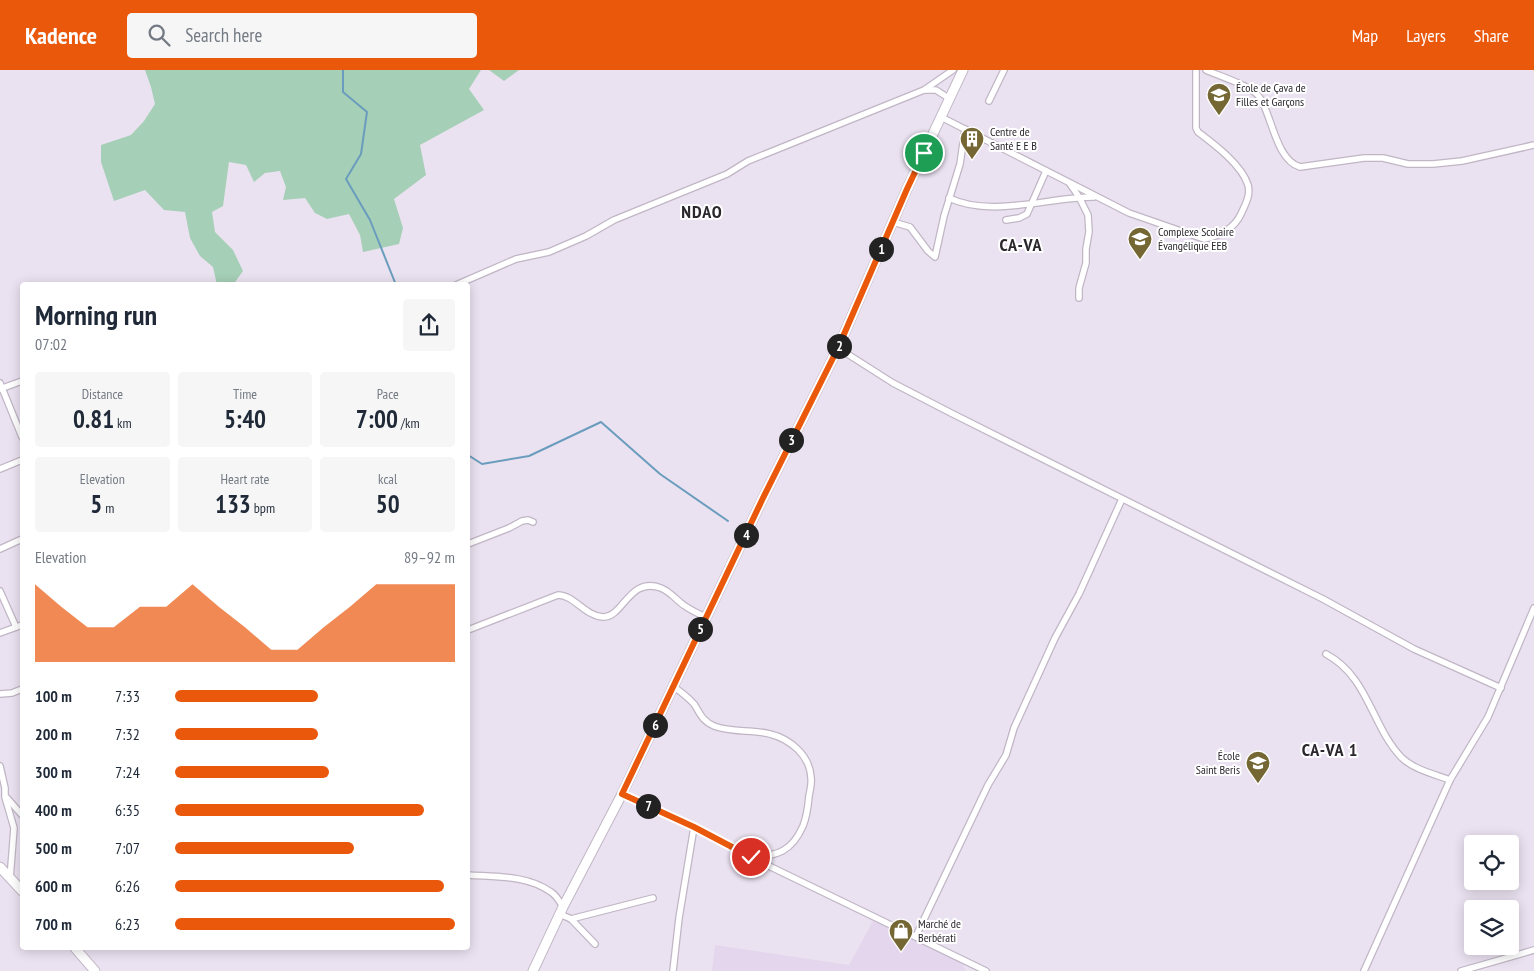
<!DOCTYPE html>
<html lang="en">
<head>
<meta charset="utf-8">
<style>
  :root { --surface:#fff; --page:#f6f6f7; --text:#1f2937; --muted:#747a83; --accent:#ea580c }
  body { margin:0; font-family:"PT Sans Narrow",sans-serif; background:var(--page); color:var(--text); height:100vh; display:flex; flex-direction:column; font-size:19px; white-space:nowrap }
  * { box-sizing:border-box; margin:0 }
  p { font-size:16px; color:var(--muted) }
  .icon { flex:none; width:28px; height:28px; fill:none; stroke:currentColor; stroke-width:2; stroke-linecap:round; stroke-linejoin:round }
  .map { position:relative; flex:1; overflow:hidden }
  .side { position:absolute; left:20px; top:212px; width:450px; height:668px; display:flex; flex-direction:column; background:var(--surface); border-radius:5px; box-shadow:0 2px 12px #0003 }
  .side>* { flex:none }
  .controls { position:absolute; left:1464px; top:765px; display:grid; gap:10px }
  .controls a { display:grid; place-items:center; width:55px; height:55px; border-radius:5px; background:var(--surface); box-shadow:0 2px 12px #0003; font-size:25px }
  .pin { position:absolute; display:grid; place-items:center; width:42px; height:42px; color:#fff; margin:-21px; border:2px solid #fff; border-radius:50%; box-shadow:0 1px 5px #0007 }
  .km { position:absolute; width:25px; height:25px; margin:-12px; border-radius:50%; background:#222; color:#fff; font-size:14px; line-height:25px; text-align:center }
  .round { display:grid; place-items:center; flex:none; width:52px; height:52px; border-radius:5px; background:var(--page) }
  .headline { display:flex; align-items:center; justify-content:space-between; height:85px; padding:0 15px }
  h1 { font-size:28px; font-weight:600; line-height:38px }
  .figures { display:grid; grid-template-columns:repeat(3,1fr); gap:8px; height:85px; padding:5px 15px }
  .figures div { display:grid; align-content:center; border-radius:5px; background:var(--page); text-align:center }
  .figures b { font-size:25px; font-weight:600 }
  .figures small { font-size:14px; font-weight:400 }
  .figures p { font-size:14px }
  .chart { height:140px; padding:10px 15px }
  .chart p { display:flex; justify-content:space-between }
  .chart svg { width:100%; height:90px; margin-top:5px; fill:var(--accent); opacity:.7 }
  ul { padding:0 15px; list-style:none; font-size:16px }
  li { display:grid; grid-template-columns:80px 60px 1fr; align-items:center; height:38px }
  li i { height:12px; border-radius:6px; background:var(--accent) }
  header { display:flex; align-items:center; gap:30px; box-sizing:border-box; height:70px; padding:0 25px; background:var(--accent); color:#fff }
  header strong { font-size:24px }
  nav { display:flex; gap:28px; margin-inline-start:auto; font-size:18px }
  .search { width:350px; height:45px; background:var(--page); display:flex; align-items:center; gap:12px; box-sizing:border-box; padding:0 18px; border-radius:5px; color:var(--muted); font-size:19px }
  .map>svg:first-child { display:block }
</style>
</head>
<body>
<header>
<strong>Kadence</strong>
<div class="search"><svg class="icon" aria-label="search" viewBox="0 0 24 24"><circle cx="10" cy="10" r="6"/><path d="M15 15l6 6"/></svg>Search here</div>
<nav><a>Map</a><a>Layers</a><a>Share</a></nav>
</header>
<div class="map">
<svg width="1534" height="901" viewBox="0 0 1534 901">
  <rect width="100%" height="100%" fill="#ebe2f1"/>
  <polygon fill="#e4d6ec" points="873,851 960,888 966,901 712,901 715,875 849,895"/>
  <g fill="#a6cfb7">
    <polygon points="145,0 481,0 469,19 484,40 420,75 426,105 394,129 403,158 399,174 363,182 360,165 349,144 327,149 315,143 305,128 283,130 286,117 280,101 265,103 254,112 246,95 229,92 223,136 212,142 215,162 233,180 243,201 233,215 217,215 213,197 200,186 190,168 185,142 164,140 145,120 114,131 101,92 101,75 131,65 144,51 155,34 151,17"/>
    <polygon points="489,0 519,0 504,11"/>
  </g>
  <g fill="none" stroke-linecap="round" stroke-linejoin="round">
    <g stroke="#6a9dbd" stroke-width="2">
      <polyline points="343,0 343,22 367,42 361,84 346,109 370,150 396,215"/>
      <polyline points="468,385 482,394 529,386 601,352 660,404 728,451"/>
    </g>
    <defs>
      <g id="street">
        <path d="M1206,0C1219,6 1253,16 1260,28C1272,46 1276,90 1300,97L1364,88H1383L1408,94H1433L1462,91L1534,75"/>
        <polyline points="925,20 936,20 950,29"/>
        <polyline points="989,31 1004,0"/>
        <path d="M941,47L1129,143L1204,169C1219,166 1234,159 1241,144C1245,135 1251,125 1248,115C1242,95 1214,74 1198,62L1196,58V0"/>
        <polyline points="1070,114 1079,127 1088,145 1089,162 1086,179 1086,193 1079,218 1079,228"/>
        <path d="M949,128C991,148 1050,127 1094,127"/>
        <polyline points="1006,150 1019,148 1027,144 1046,101"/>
        <polyline points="893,152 910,157 928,181 935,187 944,146 960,94 965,59"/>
        <polyline points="456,215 516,189 549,182 586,166 614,150 727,104 748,91 924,20 953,0"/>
        <polyline points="838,278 893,313 951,343 1323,529 1414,579 1501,618"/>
        <polyline points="0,313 22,367"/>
        <polyline points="0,319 22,311"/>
        <polyline points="0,399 22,390"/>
        <polyline points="468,474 509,458 522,451 528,450 533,452"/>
        <polyline points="0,479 22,469"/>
        <polyline points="0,521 16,557"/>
        <path d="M468,560L558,525C574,525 585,546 603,547C623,548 629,506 661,518C671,522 677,531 685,536C692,541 699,544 706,547"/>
        <polyline points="0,563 22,555"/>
        <path d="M1326,584C1369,607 1371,656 1402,688C1415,700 1434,704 1450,710"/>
        <path d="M674,617C681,622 688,627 694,634C700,643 702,651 714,656C732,663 752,659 770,664C790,669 810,685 811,708C812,714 810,720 809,726C808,737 807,746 803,756C792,781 778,786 752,787"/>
        <polyline points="0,624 12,623 22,619"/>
        <polyline points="0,696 5,718 5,727 14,758 10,809"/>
        <polyline points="622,724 694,757 736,780 986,901"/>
        <polyline points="7,728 22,745"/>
        <path d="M468,805C496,807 527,805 551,822C556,825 560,832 563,837"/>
        <polyline points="560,844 571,849 595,874"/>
        <polyline points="571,849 653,828"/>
        <polyline points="916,866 988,715 1006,685 1014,658 1055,568 1079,524 1122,429"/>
        <polyline points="673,901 679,848 694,757"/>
        <polyline points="1364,901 1450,710 1488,647 1534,538"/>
        <polyline points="1461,901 1534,880"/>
      </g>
      <g id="secondary">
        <polyline points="0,797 22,821"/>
        <polyline points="75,878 95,901"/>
      </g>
      <polyline id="primary" points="533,901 563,837 622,724 763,428 838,278 907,119 963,0"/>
    </defs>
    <use href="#street" stroke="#c0b6c5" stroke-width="8"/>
    <use href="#secondary" stroke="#c0b6c5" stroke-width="11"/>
    <use href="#primary" stroke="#c0b6c5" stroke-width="11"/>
    <use href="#street" stroke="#fff" stroke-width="5.5"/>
    <use href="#secondary" stroke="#fff" stroke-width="9"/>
    <use href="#primary" stroke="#fff" stroke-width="9"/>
  </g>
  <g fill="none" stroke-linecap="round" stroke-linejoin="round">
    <defs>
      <polyline id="route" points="751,787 694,757 622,724 763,428 838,278 907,119 924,83"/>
    </defs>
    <use href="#route" stroke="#fff" stroke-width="10"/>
    <use href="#route" stroke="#ea580c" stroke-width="6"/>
  </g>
  <defs>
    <symbol id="school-pin" viewBox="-11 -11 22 30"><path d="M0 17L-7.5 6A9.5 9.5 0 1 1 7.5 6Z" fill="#746734" stroke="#fff"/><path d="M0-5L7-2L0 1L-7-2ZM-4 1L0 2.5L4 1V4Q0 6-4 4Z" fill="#fff"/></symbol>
    <symbol id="building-pin" viewBox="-11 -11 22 30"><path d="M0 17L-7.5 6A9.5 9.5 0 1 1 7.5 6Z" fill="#746734" stroke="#fff"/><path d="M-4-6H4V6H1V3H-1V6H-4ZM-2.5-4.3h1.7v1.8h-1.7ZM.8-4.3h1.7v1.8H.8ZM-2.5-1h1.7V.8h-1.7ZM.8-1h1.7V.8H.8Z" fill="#fff"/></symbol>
    <symbol id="shop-pin" viewBox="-11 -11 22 30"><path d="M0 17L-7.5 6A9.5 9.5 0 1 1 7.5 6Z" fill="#746734" stroke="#fff"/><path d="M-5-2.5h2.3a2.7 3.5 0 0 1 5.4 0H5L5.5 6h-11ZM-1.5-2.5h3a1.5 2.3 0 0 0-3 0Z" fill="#fff"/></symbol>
  </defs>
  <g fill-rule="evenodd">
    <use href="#school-pin" x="1205" y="11" width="28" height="38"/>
    <use href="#building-pin" x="958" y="55" width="28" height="38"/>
    <use href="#school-pin" x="1126" y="155" width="28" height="38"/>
    <use href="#school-pin" x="1244" y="679" width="28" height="38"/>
    <use href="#shop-pin" x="887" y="847" width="28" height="38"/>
  </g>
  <g text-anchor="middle" stroke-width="4" stroke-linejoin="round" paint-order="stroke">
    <g font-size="12" fill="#2b272d" stroke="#fff" text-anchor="start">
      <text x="1236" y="22">École de Çava de<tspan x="1236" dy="14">Filles et Garçons</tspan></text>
      <text x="990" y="66">Centre de<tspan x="990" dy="14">Santé E E B</tspan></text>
      <text x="1158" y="166">Complexe Scolaire<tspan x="1158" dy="14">Évangélique EEB</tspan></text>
      <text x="1240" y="690" text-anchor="end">École<tspan x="1240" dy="14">Saint Beris</tspan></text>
      <text x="918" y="858">Marché de<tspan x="918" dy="14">Berbérati</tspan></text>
    </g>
    <g font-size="18" font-weight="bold" letter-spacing="1" fill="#2b272d" stroke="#fff">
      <text x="702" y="148">NDAO</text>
      <text x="1021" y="181">CA-VA</text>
      <text x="1330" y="686">CA-VA 1</text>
    </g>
  </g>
</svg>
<div class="controls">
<a><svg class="icon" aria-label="locate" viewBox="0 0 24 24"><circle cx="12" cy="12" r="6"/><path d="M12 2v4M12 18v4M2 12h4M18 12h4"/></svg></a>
<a><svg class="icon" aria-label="layers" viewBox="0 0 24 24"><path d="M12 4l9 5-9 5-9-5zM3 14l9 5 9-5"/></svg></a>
</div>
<div class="pin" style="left:924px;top:83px;background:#1e9e55"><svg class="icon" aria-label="arrive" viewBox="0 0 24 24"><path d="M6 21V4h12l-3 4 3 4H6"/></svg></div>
<div class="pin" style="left:751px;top:787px;background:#d93025"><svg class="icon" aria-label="check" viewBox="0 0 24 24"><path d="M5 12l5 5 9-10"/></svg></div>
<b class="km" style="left:881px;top:179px">1</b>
<b class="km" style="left:839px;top:276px">2</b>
<b class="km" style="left:791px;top:370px">3</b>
<b class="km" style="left:746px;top:465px">4</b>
<b class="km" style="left:700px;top:559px">5</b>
<b class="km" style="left:655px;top:655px">6</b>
<b class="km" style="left:648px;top:736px">7</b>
<section class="side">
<div class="headline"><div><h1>Morning run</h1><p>07:02</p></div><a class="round"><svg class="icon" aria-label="share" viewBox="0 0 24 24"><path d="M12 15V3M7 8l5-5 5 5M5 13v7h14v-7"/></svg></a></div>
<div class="figures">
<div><p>Distance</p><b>0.81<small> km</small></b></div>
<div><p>Time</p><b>5:40</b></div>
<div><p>Pace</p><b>7:00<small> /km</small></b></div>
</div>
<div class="figures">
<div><p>Elevation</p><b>5<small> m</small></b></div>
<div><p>Heart rate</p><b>133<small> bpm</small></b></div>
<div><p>kcal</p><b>50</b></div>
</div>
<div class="chart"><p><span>Elevation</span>89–92 m</p>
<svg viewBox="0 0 160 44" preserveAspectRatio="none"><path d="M0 44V6L10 17L20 27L30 27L40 17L50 17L60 6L70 17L80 27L90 38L100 38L110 27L120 17L130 6L140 6L150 6L160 6V44z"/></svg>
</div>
<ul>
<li><b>100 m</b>7:33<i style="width:51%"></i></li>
<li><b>200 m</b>7:32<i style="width:51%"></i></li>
<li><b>300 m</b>7:24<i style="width:55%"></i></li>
<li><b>400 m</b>6:35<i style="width:89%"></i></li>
<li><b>500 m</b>7:07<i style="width:64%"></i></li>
<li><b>600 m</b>6:26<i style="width:96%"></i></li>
<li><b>700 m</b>6:23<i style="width:100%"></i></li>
</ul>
</section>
</div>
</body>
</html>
